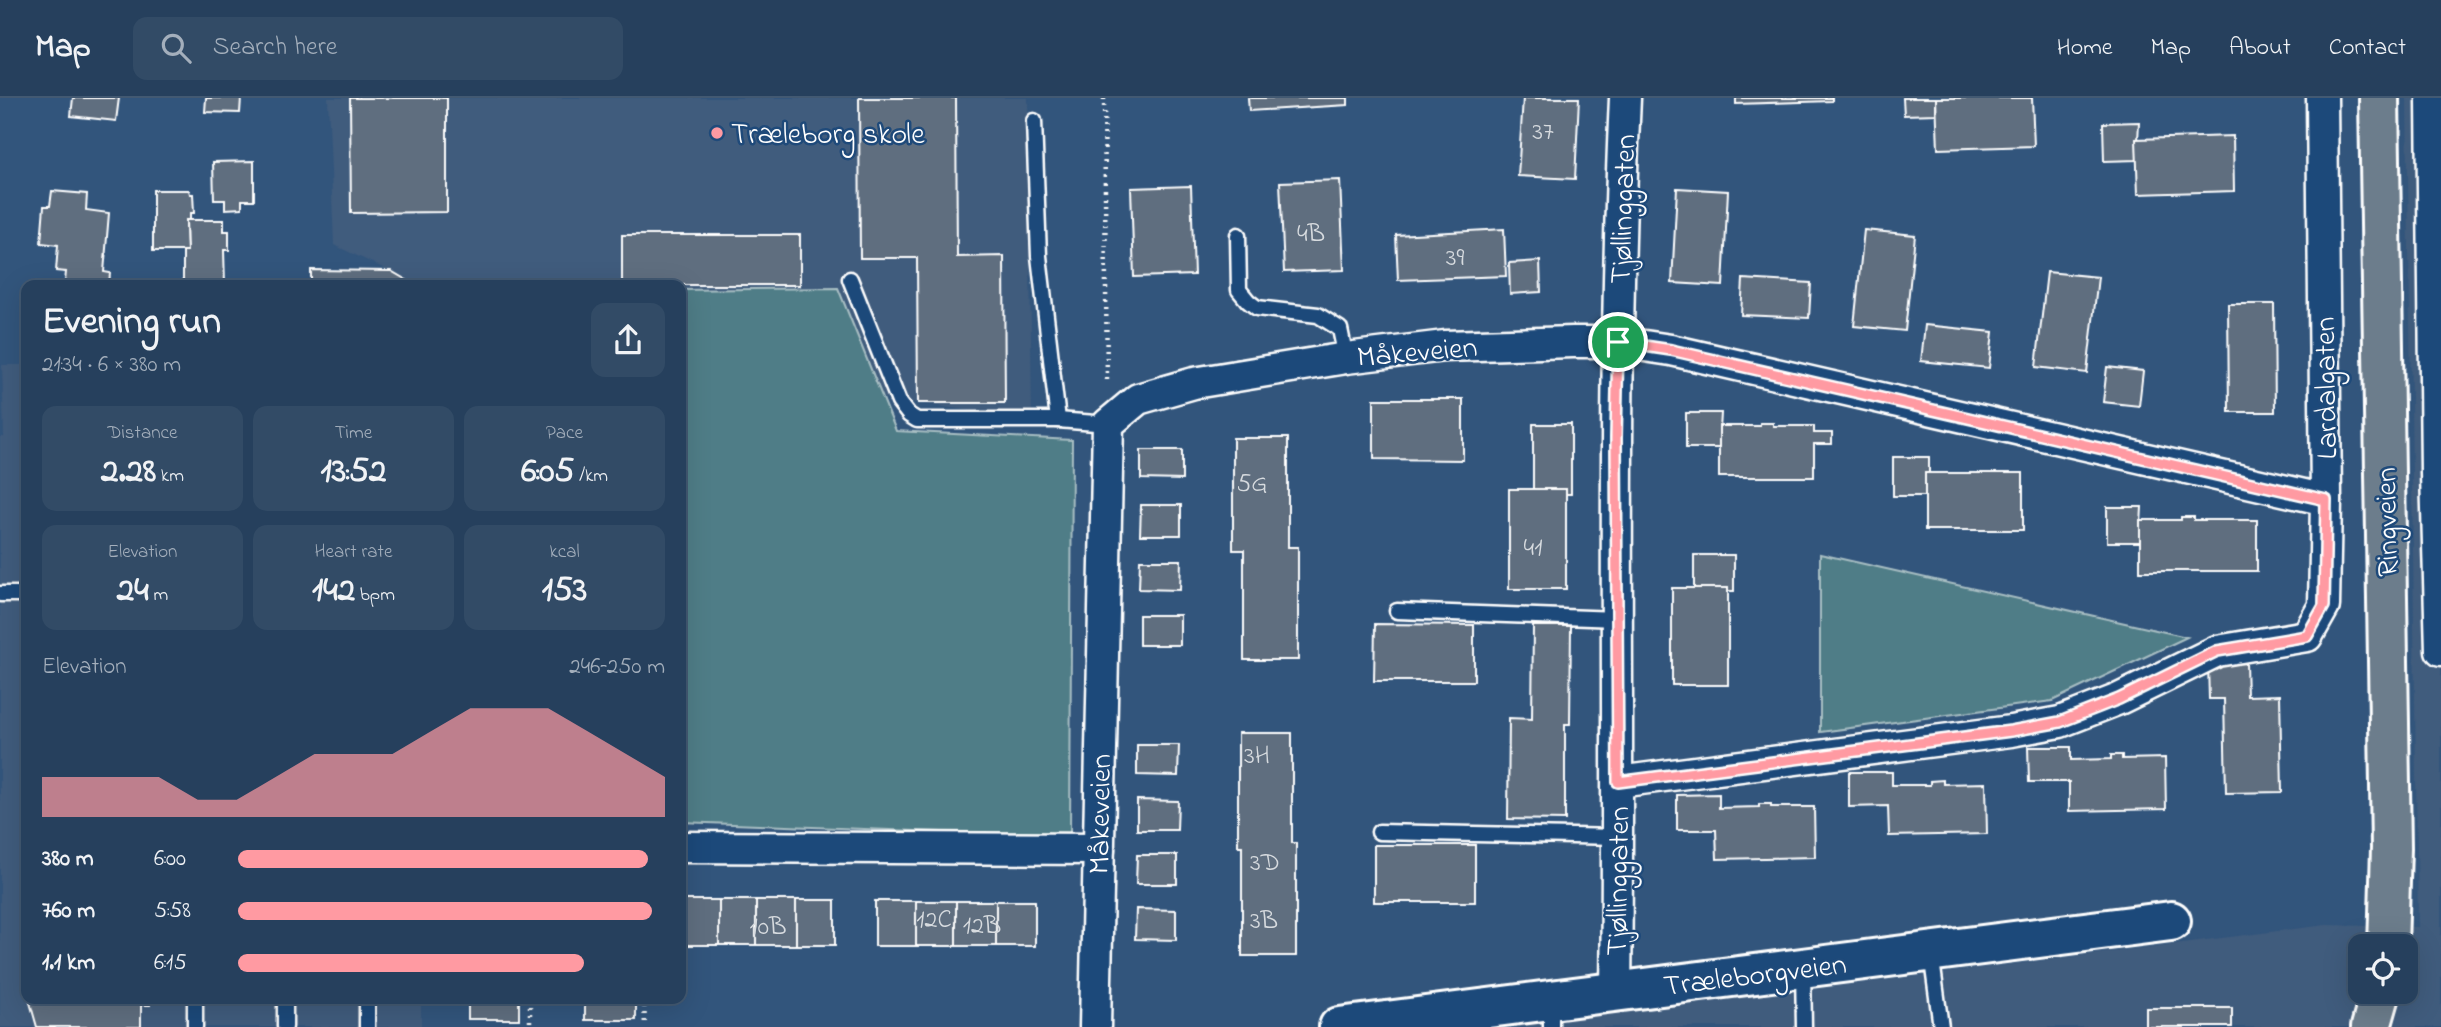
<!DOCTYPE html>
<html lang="en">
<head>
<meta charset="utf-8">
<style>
  :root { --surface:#26405d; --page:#324b66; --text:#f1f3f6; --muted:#a4afbc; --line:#425972; --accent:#ff9aa2 }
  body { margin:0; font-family:"Indie Flower",sans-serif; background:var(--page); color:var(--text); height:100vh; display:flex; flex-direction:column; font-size:26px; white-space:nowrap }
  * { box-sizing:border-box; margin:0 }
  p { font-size:23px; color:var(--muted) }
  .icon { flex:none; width:38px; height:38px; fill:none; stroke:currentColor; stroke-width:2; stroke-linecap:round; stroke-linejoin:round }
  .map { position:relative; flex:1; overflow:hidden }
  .panel { position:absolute; left:21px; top:182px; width:665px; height:724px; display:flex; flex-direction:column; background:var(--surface); border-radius:14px; box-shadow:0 7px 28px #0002,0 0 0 2px var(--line) }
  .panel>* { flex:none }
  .fabs { position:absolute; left:2348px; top:836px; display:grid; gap:14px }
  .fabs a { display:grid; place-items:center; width:70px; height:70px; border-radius:14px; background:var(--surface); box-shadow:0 7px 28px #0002,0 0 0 2px var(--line); font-size:35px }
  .pin { position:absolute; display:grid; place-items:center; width:60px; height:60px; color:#fff; margin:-30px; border:4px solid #fff; border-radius:50%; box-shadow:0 2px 7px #0007 }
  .round { display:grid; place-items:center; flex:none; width:74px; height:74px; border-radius:14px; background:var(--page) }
  .headline { display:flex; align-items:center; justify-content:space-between; height:119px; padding:0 21px }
  h1 { font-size:38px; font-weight:800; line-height:52px }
  .stats { display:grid; grid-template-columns:repeat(3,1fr); gap:10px; height:119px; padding:7px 21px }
  .stats div { display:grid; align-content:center; border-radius:14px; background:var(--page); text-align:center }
  .stats b { font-size:35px; font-weight:800 }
  .stats small { font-size:19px; font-weight:400 }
  .stats p { font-size:19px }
  .chart { height:196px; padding:14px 21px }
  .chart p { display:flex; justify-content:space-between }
  .chart svg { width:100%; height:126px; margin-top:7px; fill:var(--accent); opacity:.7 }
  ul { padding:0 21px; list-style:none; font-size:23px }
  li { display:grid; grid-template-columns:112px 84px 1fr; align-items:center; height:52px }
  li i { height:18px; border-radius:9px; background:var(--accent) }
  header { display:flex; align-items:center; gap:42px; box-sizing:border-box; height:98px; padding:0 35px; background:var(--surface); border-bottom:2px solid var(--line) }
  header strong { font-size:33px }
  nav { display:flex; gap:38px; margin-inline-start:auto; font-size:24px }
  .search { width:490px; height:63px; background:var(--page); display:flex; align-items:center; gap:18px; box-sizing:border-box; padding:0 24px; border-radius:14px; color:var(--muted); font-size:26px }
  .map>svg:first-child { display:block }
</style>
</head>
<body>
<header>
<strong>Map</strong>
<div class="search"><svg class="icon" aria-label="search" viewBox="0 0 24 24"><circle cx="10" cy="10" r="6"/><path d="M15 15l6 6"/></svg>Search here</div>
<nav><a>Home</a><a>Map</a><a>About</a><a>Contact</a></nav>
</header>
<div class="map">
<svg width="2441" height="929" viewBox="0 0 2441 929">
  <rect width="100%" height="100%" fill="#32557c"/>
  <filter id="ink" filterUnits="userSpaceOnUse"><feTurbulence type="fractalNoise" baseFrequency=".0143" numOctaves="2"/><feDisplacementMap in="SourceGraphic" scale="14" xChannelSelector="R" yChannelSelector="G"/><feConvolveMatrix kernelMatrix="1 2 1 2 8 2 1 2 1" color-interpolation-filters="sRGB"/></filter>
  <g filter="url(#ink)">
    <g fill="#405c7d" fill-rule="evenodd">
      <polygon points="328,0 1028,0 1032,322 681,270 681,187 419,187 334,147"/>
      <path d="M2407,0H2441V929H1510L2326,827L2418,829ZM2361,849H2406V894H2361Z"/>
      <polygon points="2,267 26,267 26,901 421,901 421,929 0,929 0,339 4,339"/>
    </g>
    <g fill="#507d87" stroke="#a8bec3" stroke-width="2">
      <polygon points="838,190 896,333 1072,342 1070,739 681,724 681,192"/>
      <polygon points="1820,456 2187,539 2052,603 1820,634"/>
    </g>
    <g fill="#5f6e7f" stroke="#fff" stroke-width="2">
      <polygon points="73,0 119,0 116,23 71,18"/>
      <polygon points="206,0 241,0 240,15 205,14"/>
      <polygon points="350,0 447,0 447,114 351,115"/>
      <polygon points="859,0 956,0 957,159 1004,158 1005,305 918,305 917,160 860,160"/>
      <polygon points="1248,0 1348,0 1348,7 1249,13"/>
      <polygon points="1523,0 1579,0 1575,81 1518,78"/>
      <polygon points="1736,0 1832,0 1832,3 1736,6"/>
      <polygon points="1903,0 1936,0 1936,16 1904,17"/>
      <polygon points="1936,0 2032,0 2034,48 1938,51"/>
      <polygon points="2139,24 2137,62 2104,63 2103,25"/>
      <polygon points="2233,38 2234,93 2138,96 2136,41"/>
      <polygon points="254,63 254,102 242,102 242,110 225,111 225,102 214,102 213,64"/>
      <polygon points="1340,82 1344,172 1284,174 1280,84"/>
      <polygon points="1191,88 1194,177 1134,179 1131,90"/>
      <polygon points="1677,90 1728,93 1723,188 1672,185"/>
      <polygon points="153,92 189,92 190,96 193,96 194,115 190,115 190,122 186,122 187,153 153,153"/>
      <polygon points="52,93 87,96 86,112 109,115 104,174 110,175 109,187 71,187 71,185 65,184 66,174 56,173 58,147 41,145 44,108 50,108"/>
      <polygon points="186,122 224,122 224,133 229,133 229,152 224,152 225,187 183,187 183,153 187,153"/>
      <polygon points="1504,131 1506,178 1398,182 1396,137"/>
      <polygon points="1864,132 1915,137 1905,233 1854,228"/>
      <rect x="622" y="137" width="178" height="50"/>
      <polygon points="1540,163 1541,194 1510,196 1509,165"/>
      <polygon points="311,172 391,173 415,187 311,187"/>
      <polygon points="2047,174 2098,179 2087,275 2036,269"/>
      <polygon points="1743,181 1811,185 1809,220 1741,217"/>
      <polygon points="2228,206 2274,206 2275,314 2229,314"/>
      <polygon points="1925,227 1993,234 1989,270 1921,263"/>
      <polygon points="2107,269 2143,273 2139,308 2103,304"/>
      <polygon points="1374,301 1463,301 1463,362 1374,361"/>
      <polygon points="1686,315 1721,315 1719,350 1686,350"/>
      <polygon points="1760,325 1773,325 1773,328 1814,328 1814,335 1832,335 1832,346 1814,346 1814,379 1719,379 1719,328 1760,328"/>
      <polygon points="1533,326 1571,326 1571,396 1566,396 1566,391 1533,391"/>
      <polygon points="1233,340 1288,340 1288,449 1298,449 1298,562 1244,562 1244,452 1233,452"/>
      <polygon points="1141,352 1182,352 1182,382 1141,381"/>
      <polygon points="1893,359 1929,359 1929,375 1925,375 1925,398 1893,398"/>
      <rect x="1925" y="375" width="98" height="57"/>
      <rect x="1509" y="391" width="57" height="100"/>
      <polygon points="1141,407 1181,407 1181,437 1140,437"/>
      <polygon points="2107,409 2142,409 2140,444 2107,444"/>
      <polygon points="2181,419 2194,419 2194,422 2257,422 2257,473 2140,473 2140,422 2181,422"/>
      <polygon points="1694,457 1734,457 1734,493 1728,493 1728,490 1694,490"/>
      <polygon points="1140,462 1181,462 1180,492 1139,491"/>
      <rect x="1672" y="490" width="56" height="97"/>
      <rect x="1139" y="517" width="41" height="30"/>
      <polygon points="1375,526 1474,527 1474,583 1374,583"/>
      <polygon points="1533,528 1571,528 1570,626 1565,626 1565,722 1508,721 1509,620 1532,621"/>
      <polygon points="24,542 26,543 26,637 23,584"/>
      <polygon points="2246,565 2247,598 2280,597 2282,694 2226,695 2224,601 2209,601 2208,566"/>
      <polygon points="1238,635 1292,635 1292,745 1296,745 1296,858 1242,858 1242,748 1238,748"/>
      <polygon points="1137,647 1179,647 1178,678 1137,677"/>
      <polygon points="2028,649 2071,649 2071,662 2111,661 2111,657 2122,657 2122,661 2165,660 2166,711 2069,713 2069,684 2029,684"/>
      <polygon points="1849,674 1892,674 1892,687 1930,687 1930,683 1943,682 1943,686 1986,685 1987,736 1889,738 1888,708 1849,709"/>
      <polygon points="1719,696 1719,710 1759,709 1759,706 1771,706 1771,709 1814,709 1815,759 1717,761 1716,732 1677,732 1677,697"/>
      <polygon points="1137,702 1178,703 1177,732 1137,732"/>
      <rect x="1374" y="747" width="101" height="57"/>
      <polygon points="1137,757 1177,757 1177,786 1136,786"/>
      <rect x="681" y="802" width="38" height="45"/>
      <rect x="719" y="802" width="37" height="45"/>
      <rect x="756" y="802" width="40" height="45"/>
      <rect x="796" y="802" width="39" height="45"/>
      <rect x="875" y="803" width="41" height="45"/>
      <rect x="916" y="803" width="40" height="45"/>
      <rect x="956" y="803" width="40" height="45"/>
      <rect x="996" y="803" width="39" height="45"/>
      <polygon points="1136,811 1176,812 1176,842 1135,841"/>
      <polygon points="29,901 150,901 150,907 141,907 141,929 37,929"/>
      <rect x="468" y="901" width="51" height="20"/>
      <rect x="585" y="901" width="51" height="21"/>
      <rect x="2146" y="910" width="86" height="19"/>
    </g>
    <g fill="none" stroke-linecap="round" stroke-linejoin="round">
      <defs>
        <g id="lane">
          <polyline points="1034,23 1039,158 1058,322"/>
          <polyline points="1238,137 1239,192 1248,203 1257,210 1318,217 1340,231 1346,260"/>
          <polyline points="850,181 899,304 909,317 917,322 1058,322 1108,326"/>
          <polyline points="0,496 26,496"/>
          <polyline points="1397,513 1617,521"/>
          <polyline points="1379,734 1618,739"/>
          <polyline points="1931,855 1941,929"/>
          <polyline points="1803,871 1804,929"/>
          <polyline points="285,901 285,929"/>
          <polyline points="367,901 367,929"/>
          <polyline points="1551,902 1551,929"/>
          <polyline points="195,929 195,901"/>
        </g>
        <g id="street">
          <polyline points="2432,0 2436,375 2441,552"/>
          <polyline points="1618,684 2011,633 2060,624 2119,601 2217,553 2307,538 2324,508 2326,402 2322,0"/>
          <polyline points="681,749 1099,751"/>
          <path d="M1616,894C1620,596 1611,298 1625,0"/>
          <polyline points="1095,929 1108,326 1138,301 1194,285 1346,260 1445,248 1573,244 1618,244 1671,252 2326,402"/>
        </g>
        <polyline id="secondary" points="1339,929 2171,823"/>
        <g id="primary">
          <polyline points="2379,0 2391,750 2388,849"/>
          <polyline points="2371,929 2381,894"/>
        </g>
      </defs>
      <use href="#lane" stroke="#fff" stroke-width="19"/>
      <use href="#street" stroke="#fff" stroke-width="35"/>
      <use href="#secondary" stroke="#fff" stroke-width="44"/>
      <use href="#primary" stroke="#fff" stroke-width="44"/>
      <g stroke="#fff" stroke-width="4.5" stroke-dasharray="2 5" stroke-linecap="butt">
        <polyline points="1104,0 1107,283"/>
        <polyline points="530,901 530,929"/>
        <polyline points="644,901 645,929"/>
      </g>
      <use href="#lane" stroke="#1f4a7a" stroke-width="14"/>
      <use href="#street" stroke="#1f4a7a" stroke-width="30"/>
      <use href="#secondary" stroke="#1f4a7a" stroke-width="38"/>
      <use href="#primary" stroke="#6c7d8c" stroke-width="38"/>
    </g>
  </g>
  <g fill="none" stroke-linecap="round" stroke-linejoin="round" filter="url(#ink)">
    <defs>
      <polygon id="route" points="1618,244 1671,252 2326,402 2324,508 2307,538 2217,553 2119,601 2060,624 2011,633 1618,684 1616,340"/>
    </defs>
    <use href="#route" stroke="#fff" stroke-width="14"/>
    <use href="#route" stroke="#ff9aa2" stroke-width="9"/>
  </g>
  <circle fill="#ff9aa2" stroke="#1f4a7a" stroke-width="2.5" cx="717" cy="35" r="7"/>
  <g text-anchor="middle" stroke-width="5" stroke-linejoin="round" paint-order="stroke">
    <g font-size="26" fill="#d7dbdf">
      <text x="1543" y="41">37</text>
      <text x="1311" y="143">4B</text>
      <text x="1455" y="167">39</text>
      <text x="1252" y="393">5G</text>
      <text x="1533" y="457">41</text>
      <text x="1257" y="665">3H</text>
      <text x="1265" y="772">3D</text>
      <text x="934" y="829">12C</text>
      <text x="1264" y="830">3B</text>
      <text x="982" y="835">12B</text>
      <text x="768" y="836">10B</text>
    </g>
    <g font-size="30" fill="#fff" stroke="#1f4a7a" text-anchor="start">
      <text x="731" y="45">Træleborg skole</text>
    </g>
    <g font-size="30" fill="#fff" stroke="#1f4a7a">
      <text transform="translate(1622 111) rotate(-88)" y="10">Tjøllinggaten</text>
      <text transform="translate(1417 253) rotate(-5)" y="10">Måkeveien</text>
      <text transform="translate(2325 290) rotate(-91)" y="10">Lardalgaten</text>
      <text transform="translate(2386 424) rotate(-91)" y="10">Ringveien</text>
      <text transform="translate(1099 716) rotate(-89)" y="10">Måkeveien</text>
      <text transform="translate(1617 783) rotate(-89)" y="10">Tjøllinggaten</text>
      <text transform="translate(1755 876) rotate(-7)" y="10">Træleborgveien</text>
    </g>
  </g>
</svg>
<div class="fabs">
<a><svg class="icon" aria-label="locate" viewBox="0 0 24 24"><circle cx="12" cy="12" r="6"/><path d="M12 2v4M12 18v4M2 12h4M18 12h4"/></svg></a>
</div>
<div class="pin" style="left:1618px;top:244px;background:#1e9e55"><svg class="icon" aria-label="arrive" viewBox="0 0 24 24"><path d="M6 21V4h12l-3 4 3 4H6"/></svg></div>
<section class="panel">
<div class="headline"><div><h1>Evening run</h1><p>21:34 · 6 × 380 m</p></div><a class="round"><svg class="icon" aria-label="share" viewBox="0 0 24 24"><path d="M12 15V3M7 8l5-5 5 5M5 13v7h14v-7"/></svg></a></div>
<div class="stats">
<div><p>Distance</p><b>2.28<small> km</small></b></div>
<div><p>Time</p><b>13:52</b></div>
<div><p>Pace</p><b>6:05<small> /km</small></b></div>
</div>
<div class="stats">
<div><p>Elevation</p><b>24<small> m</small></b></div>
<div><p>Heart rate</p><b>142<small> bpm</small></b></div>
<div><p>kcal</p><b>153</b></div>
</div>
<div class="chart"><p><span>Elevation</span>246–250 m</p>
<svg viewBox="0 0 160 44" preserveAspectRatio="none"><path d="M0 44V30L10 30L20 30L30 30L40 38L50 38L60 30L70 22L80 22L90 22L100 14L110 6L120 6L130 6L140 14L150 22L160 30V44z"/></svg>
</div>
<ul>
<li><b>380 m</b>6:00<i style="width:96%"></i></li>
<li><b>760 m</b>5:58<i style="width:97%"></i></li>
<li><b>1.1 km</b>6:15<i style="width:81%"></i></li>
</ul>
</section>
</div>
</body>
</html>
